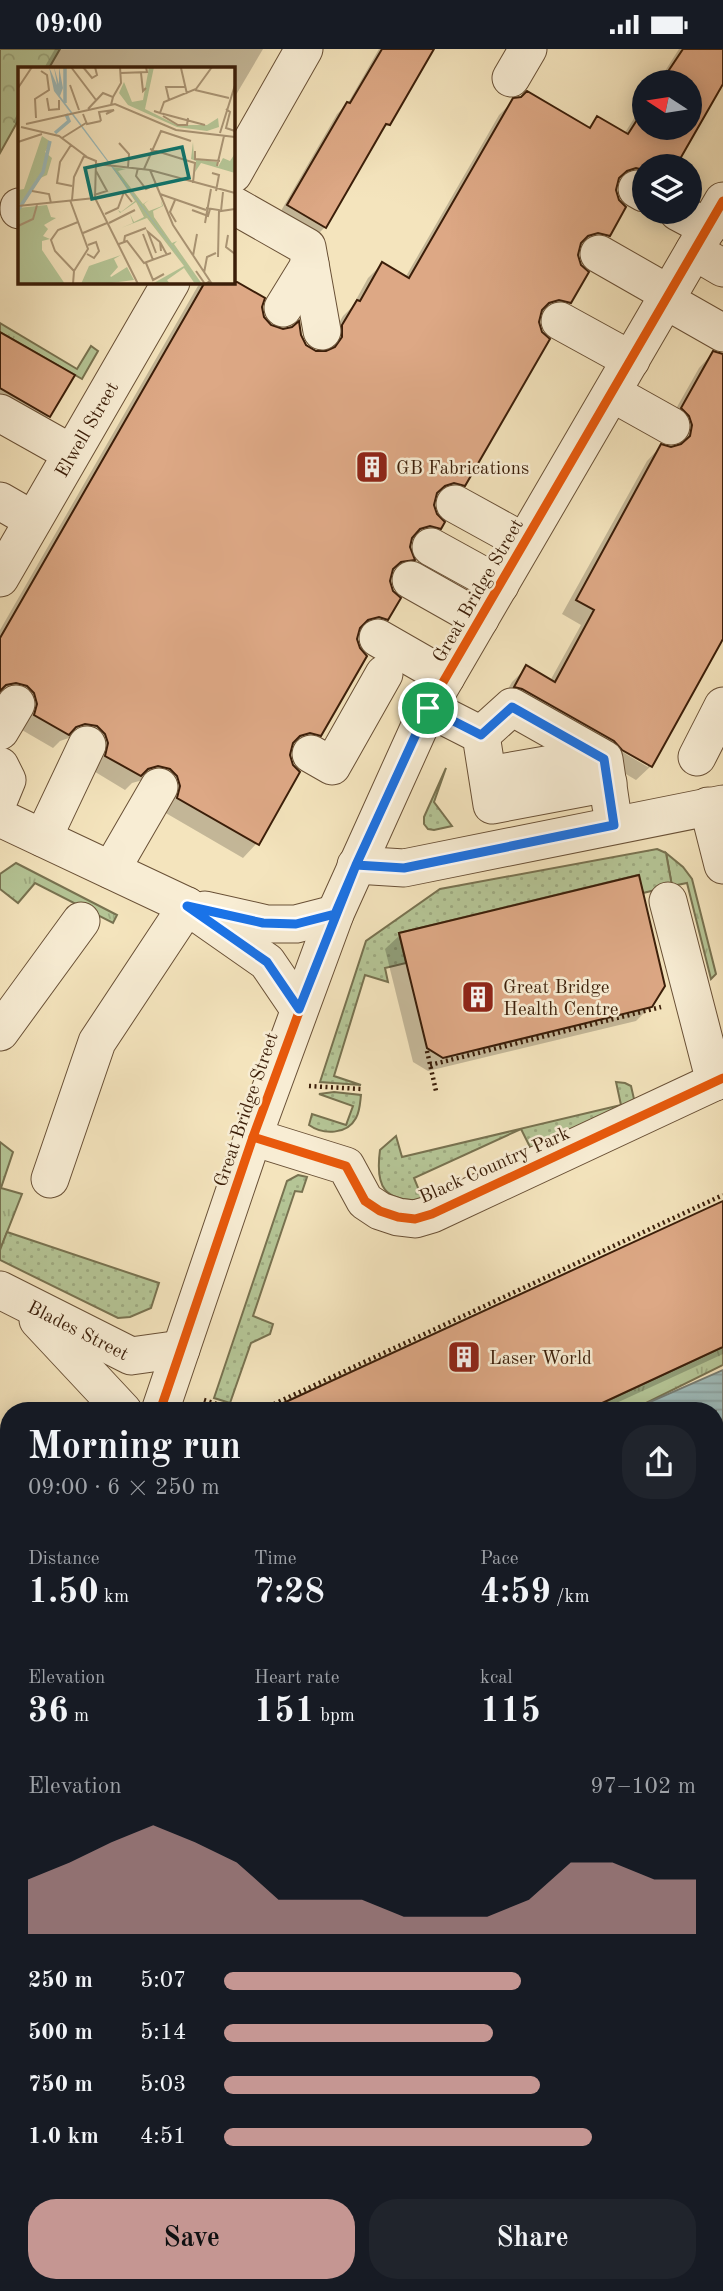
<!DOCTYPE html>
<html lang="en">
<head>
<meta charset="utf-8">
<style>
  :root { --surface:#171b24; --page:#20242c; --text:#f1f3f6; --muted:#9ea1a6; --accent:#c59692 }
  body { margin:0; font-family:"Old Standard TT",serif; background:var(--page); color:var(--text); height:100vh; display:flex; flex-direction:column; font-size:26px; white-space:nowrap }
  * { box-sizing:border-box; margin:0 }
  p { font-size:23px; color:var(--muted) }
  .icon { flex:none; width:38px; height:38px; fill:none; stroke:currentColor; stroke-width:2; stroke-linecap:round; stroke-linejoin:round }
  .map { position:relative; flex:1; overflow:hidden }
  .drawer { position:absolute; left:0px; top:1353px; width:724px; height:891px; display:flex; flex-direction:column; background:var(--surface); border-radius:28px 28px 0 0; box-shadow:0 4px 18px #0003 }
  .drawer>* { flex:none }
  .needle { width:46px; rotate:282deg }
  .fabs { position:absolute; left:632px; top:21px; display:grid; gap:14px }
  .fabs a { display:grid; place-items:center; width:70px; height:70px; border-radius:50%; background:var(--surface); box-shadow:0 4px 18px #0003; font-size:35px }
  .pin { position:absolute; display:grid; place-items:center; width:60px; height:60px; color:#fff; margin:-30px; border:4px solid #fff; border-radius:50%; box-shadow:0 2px 7px #0007 }
  .round { display:grid; place-items:center; flex:none; width:74px; height:74px; border-radius:28px; background:var(--page) }
  .summary { display:flex; align-items:center; justify-content:space-between; height:119px; padding:0 28px }
  h1 { font-size:38px; font-weight:700; line-height:52px }
  .metrics { display:grid; grid-template-columns:repeat(3,1fr); gap:10px; height:119px; padding:7px 28px }
  .metrics div { display:grid; align-content:center }
  .metrics b { font-size:35px; font-weight:700 }
  .metrics small { font-size:19px; font-weight:400 }
  .metrics p { font-size:19px }
  .chart { height:196px; padding:14px 28px }
  .chart p { display:flex; justify-content:space-between }
  .chart svg { width:100%; height:126px; margin-top:7px; fill:var(--accent); opacity:.7 }
  .button { display:flex; gap:14px; margin-top:auto; padding:14px 28px }
  .button a { flex:1; height:80px; border-radius:28px; background:var(--accent); color:#111; font-size:28px; font-weight:700; line-height:80px; text-align:center }
  .button a+a { background:var(--page); color:var(--text) }
  ul { padding:0 28px; list-style:none; font-size:23px }
  li { display:grid; grid-template-columns:112px 84px 1fr; align-items:center; height:52px }
  li i { height:18px; border-radius:9px; background:var(--accent) }
  .status { display:flex; justify-content:space-between; align-items:center; height:49px; padding:0 35px; background:var(--surface); direction:ltr }
  .status svg { height:19px; fill:currentColor }
  .map>svg:first-child { display:block }
</style>
</head>
<body>
<div class="status"><b>09:00</b><svg viewBox="0 0 49 12"><path d="M0 12V9h3v3zM5 12V6h3v6zM10 12V3h3v9zM15 12V0h3v12zM26 1h20v11H26zM47 4h2v5h-2z"/></svg></div>
<div class="map">
<svg width="723" height="2242" viewBox="0 0 723 2242">
  <defs>
    <pattern id="grass-tufts" width="24" height="20" patternUnits="userSpaceOnUse" patternTransform="scale(1.75)"><rect width="24" height="20" fill="#b5c596"/><path d="M3 7l-1-3M5 7V3M7 7l1-3M15 17l-1-3M17 17v-4M19 17l1-3" fill="none" stroke="#9da980"/></pattern>
    <pattern id="forest-crowns" width="20" height="18" patternUnits="userSpaceOnUse" patternTransform="scale(1.75)"><rect width="20" height="18" fill="#b5c596"/><path d="M2 6a3 3 0 1 1 6 0M12 15a3 3 0 1 1 6 0" fill="none" stroke="#9da980"/></pattern>
    <pattern id="park-dots" width="8" height="8" patternUnits="userSpaceOnUse" patternTransform="scale(1.75)"><rect width="8" height="8" fill="#b5c596"/><path d="M2 2h.1M6 6h.1" fill="none" stroke="#9da980" stroke-width="1.8" stroke-linecap="round"/></pattern>
    <pattern id="water-rules" width="6" height="5" patternUnits="userSpaceOnUse" patternTransform="scale(1.75)"><rect width="6" height="5" fill="#9fbcbb"/><path d="M0 2.5h6" fill="none" stroke="#8aa19f"/></pattern>
  </defs>
  <rect width="100%" height="100%" fill="#f4e4bd"/>
  <filter id="stains"><feTurbulence type="fractalNoise" baseFrequency=".00286" numOctaves="4"/><feColorMatrix values="0 0 0 0 .2 0 0 0 0 .09 0 0 0 0 .02 0 0 0 .5 -.17"/></filter>
  <radialGradient id="worn" r=".72"><stop offset=".6" stop-color="#630" stop-opacity="0"/><stop offset="1" stop-color="#630" stop-opacity=".3"/></radialGradient>
  <g fill="url(#grass-tufts)" stroke="#787250" stroke-width="2">
    <polygon points="0,274 77,320 91,297 98,302 82,330 0,283"/>
    <polygon points="666,804 683,818 692,830 716,925 711,930 687,834 672,837"/>
    <polygon points="16,814 117,866 113,874 35,834 18,854 0,840 0,825"/>
    <polygon points="0,1093 13,1103 1,1139 22,1145 0,1201"/>
    <polygon points="723,1298 723,1316 634,1360 585,1362"/>
  </g>
  <g fill="url(#forest-crowns)" stroke="#787250" stroke-width="2">
    <polygon points="0,0 60,0 49,19 19,19 19,70 0,104"/>
    <polygon points="716,1561 723,1563 723,1634 716,1633"/>
  </g>
  <g fill="url(#park-dots)" stroke="#787250" stroke-width="2">
    <polygon points="446,719 434,753 452,777 434,781 428,780 424,775 424,768"/>
    <polygon points="657,800 666,804 672,837 643,844 638,826 399,884 406,914 385,919 388,933 365,926 334,1027 361,1036 320,1033 366,892 440,840"/>
    <path d="M616,1033L625,1034L631,1037L634,1050L630,1056L532,1102L521,1080L414,1129L423,1151C384,1153 375,1138 380,1101L396,1087L402,1108L621,1056Z"/>
    <path d="M334,1043L361,1046C360,1054 360,1062 356,1069C347,1086 323,1086 309,1076L312,1065L346,1076L353,1057L319,1045Z"/>
    <polygon points="298,1126 307,1128 302,1143 295,1142 253,1267 273,1275 270,1285 251,1294 230,1354 214,1349 287,1132"/>
    <polygon points="7,1183 159,1234 151,1259 130,1268 118,1269 0,1211 0,1201"/>
  </g>
  <polygon fill="url(#water-rules)" stroke="#777d74" stroke-width="2" points="723,1321 723,1402 716,1406 716,1362 616,1361 634,1360"/>
  <g fill="#0003" fill-rule="evenodd">
    <polygon points="55,0 263,0 233,51 233,19 44,19"/>
    <polygon points="379,0 432,0 388,75 377,86 325,178 315,188 278,167 337,65 348,54"/>
    <polygon points="679,0 723,0 723,32 674,117 644,117 644,133 616,134 608,186 594,200 583,198 578,199 570,253 555,268 543,265 539,266 464,436 449,450 438,448 434,449 432,456 440,479 425,493 414,491 410,492 408,498 413,511 399,525 390,526 387,570 372,584 363,582 357,583 320,686 305,700 295,698 290,699 257,794 243,809 164,763 143,731 132,734 125,741 92,721 82,691 69,689 60,692 53,699 22,681 0,648 0,581 199,235 201,233 233,232 263,250 260,258 263,269 270,278 300,286 305,297 315,304 328,303 329,291 343,267 352,258 368,229 382,215 405,229 499,66 514,51 587,80 597,69 624,85 644,54 644,79 690,79 690,33 658,33"/>
    <polygon points="19,62 19,77 13,73"/>
    <polygon points="0,285 49,367 34,381 0,361"/>
    <path d="M713,304L723,307V584L651,717L636,731L501,652L512,633L526,619L550,632L581,576L562,565L647,412L661,397L671,400L677,398L678,391L668,374L699,319ZM616,695L648,714V718L614,698Z"/>
    <polygon points="400,886 651,957 636,972 428,1022 413,1013 385,900"/>
    <polygon points="723,1154 723,1305 599,1362 270,1362"/>
    <polygon points="716,1635 723,1636 723,1751 716,1751"/>
    <polygon points="723,1827 723,2114 716,2115 716,1828"/>
    <polygon points="0,2084 9,2087 9,2235 57,2235 57,2242 0,2242"/>
    <polygon points="723,2224 723,2242 705,2242 712,2235 716,2235 716,2231"/>
    <polygon points="111,2235 185,2235 183,2242 110,2242"/>
    <polygon points="406,2235 426,2235 426,2242 405,2242"/>
  </g>
  <g fill="#dda885" stroke="#3b1e09" stroke-width="2">
    <polygon points="382,0 434,0 390,76 386,75 326,179 287,156 347,53 350,54"/>
    <polygon points="683,0 723,0 723,35 676,117 644,117 644,121 636,119 627,122 619,129 616,141 619,151 626,158 610,187 598,184 588,187 581,194 578,206 581,216 589,223 571,254 559,251 549,254 542,261 539,273 542,283 550,290 465,437 454,434 445,437 437,444 434,456 437,465 445,473 441,480 430,477 420,480 412,489 410,498 415,511 401,513 393,520 390,532 393,542 401,549 388,571 379,568 368,571 360,579 357,590 360,599 367,607 321,687 310,684 300,687 293,694 290,706 293,716 300,723 259,796 177,749 180,737 177,727 170,720 158,717 148,720 141,727 105,707 108,694 105,685 97,677 85,675 76,678 69,686 34,666 37,655 34,644 27,637 16,634 6,636 0,642 0,589 205,233 237,233 265,249 262,258 264,268 271,276 283,280 292,278 299,272 301,286 306,296 316,302 326,302 335,298 342,288 342,276 357,251 360,252 382,213 409,229 513,49 521,48 527,42 590,79 597,67 628,85 644,60 644,79 690,79 690,33 661,33"/>
    <polygon points="0,283 75,326 50,368 0,339"/>
    <polygon points="713,302 723,305 723,590 652,718 622,701 614,692 522,640 514,638 526,616 555,633 594,561 576,551 661,395 671,398 681,395 690,387 692,376 689,367 681,359"/>
    <polygon points="639,826 665,937 652,958 443,1009 427,999 399,884"/>
    <polygon points="723,1152 723,1298 585,1362 266,1362"/>
  </g>
  <g fill="none" stroke-linecap="round" stroke-linejoin="round">
    <defs>
      <g id="minor">
        <polyline points="511,29 528,0"/>
        <polyline points="233,125 304,0"/>
        <polyline points="637,140 644,144"/>
        <polyline points="233,156 307,198 322,282"/>
        <polyline points="19,158 19,161"/>
        <polyline points="678,163 708,179"/>
        <polyline points="694,202 723,219"/>
        <polyline points="599,205 669,245"/>
        <polyline points="665,251 723,284"/>
        <polyline points="283,259 310,215"/>
        <polyline points="560,272 631,311"/>
        <polyline points="612,344 671,377"/>
        <polyline points="0,364 71,404"/>
        <polyline points="0,452 33,471"/>
        <polyline points="455,455 524,493"/>
        <polyline points="431,498 500,536"/>
        <path id="s1" d="M0,529L171,233"/>
        <polyline points="411,531 480,570"/>
        <polyline points="378,589 446,628"/>
        <polyline points="428,659 481,686 492,756 608,734"/>
        <polyline points="0,682 16,655"/>
        <polyline points="481,686 512,658 604,710 611,757"/>
        <polyline points="311,705 332,717 384,625"/>
        <polyline points="697,708 723,657"/>
        <polyline points="0,717 7,731 0,748"/>
        <polyline points="488,726 598,707"/>
        <polyline points="708,757 723,816"/>
        <polyline points="0,769 187,857 267,913 299,960"/>
        <polyline points="43,789 87,696"/>
        <polyline points="356,816 404,819 723,755"/>
        <polyline points="111,821 159,738"/>
        <polyline points="668,852 715,1033"/>
        <polyline points="205,861 267,875 296,875 335,865"/>
        <polyline points="0,983 81,872"/>
        <polyline points="253,1088 346,1117 365,1152 380,1162 398,1168 415,1170 432,1165 723,1029"/>
        <polyline points="50,1130 97,993 187,857"/>
        <path id="s2" d="M0,1241L131,1307L181,1300"/>
        <polyline points="38,1271 123,1362"/>
        <polyline points="160,1362 253,1088 335,865 428,659 723,152"/>
        <path d="M723,1467C717,1480 714,1493 723,1506"/>
        <polyline points="0,1541 4,1572 0,1574"/>
        <polyline points="716,1782 723,1777"/>
        <polyline points="0,1845 9,1829"/>
        <polyline points="0,1902 9,1878"/>
        <polyline points="393,2235 395,2242"/>
        <polyline points="448,2235 492,2242"/>
        <polyline points="89,2242 106,2240 105,2235"/>
        <polyline points="358,2242 359,2235"/>
      </g>
      <g id="major">
        <polyline points="0,2028 9,2031"/>
        <polyline points="716,2171 723,2170"/>
        <polyline points="632,2235 635,2242"/>
        <polyline points="689,2242 690,2235"/>
      </g>
    </defs>
    <use href="#minor" stroke="#695036" stroke-width="39"/>
    <use href="#major" stroke="#3b1e09" stroke-width="41"/>
    <g stroke="#3b1e09" stroke-width="4.5" stroke-dasharray="2 3.5" stroke-linecap="butt">
      <polyline points="427,1002 436,1042"/>
      <polyline points="430,1016 661,958"/>
      <polyline points="309,1037 361,1040"/>
      <polyline points="204,1351 229,1359"/>
      <polyline points="259,1362 723,1146"/>
    </g>
    <use href="#minor" stroke="#f8edd4" stroke-width="37"/>
    <use href="#major" stroke="#eac27e" stroke-width="38"/>
    <defs>
      <g id="cycleway">
        <polyline points="253,1088 346,1117 365,1152 380,1162 398,1168 415,1170 432,1165 723,1029"/>
        <polyline points="160,1362 253,1088 335,865 428,659 723,152"/>
      </g>
    </defs>
    <use href="#cycleway" stroke="#f8edd4" stroke-width="13"/>
    <use href="#cycleway" stroke="#e8590c" stroke-width="9"/>
  </g>
  <g fill="none" stroke-linecap="round" stroke-linejoin="round">
    <defs>
      <polyline id="route" points="428,659 356,816 299,960 267,913 187,857 263,874 296,875 335,865 356,816 404,819 614,776 604,710 512,658 481,686 428,659"/>
    </defs>
    <use href="#route" stroke="#fff" stroke-width="14"/>
    <use href="#route" stroke="#1a73e8" stroke-width="9"/>
  </g>
  <defs>
    <symbol id="building-square" viewBox="-11 -11 22 22"><rect x="-9" y="-9" width="18" height="18" rx="4" fill="#8f2418" stroke="#f8edd4"/><path d="M-4-6H4V6H1V3H-1V6H-4ZM-2.5-4.3h1.7v1.8h-1.7ZM.8-4.3h1.7v1.8H.8ZM-2.5-1h1.7V.8h-1.7ZM.8-1h1.7V.8H.8Z" fill="#fff"/></symbol>
  </defs>
  <g fill-rule="evenodd">
    <use href="#building-square" x="353" y="399" width="38" height="38"/>
    <use href="#building-square" x="459" y="929" width="38" height="38"/>
    <use href="#building-square" x="445" y="1289" width="38" height="38"/>
  </g>
  <g text-anchor="middle" stroke-width="5" stroke-linejoin="round" paint-order="stroke">
    <g font-size="19" fill="#3b1e09" stroke="#f8edd4">
      <text dy="7" stroke="none"><textPath href="#s1" startOffset="172">Elwell Street</textPath></text>
      <text transform="translate(477 541) rotate(-60)" y="7">Great Bridge Street</text>
      <text transform="translate(245 1060) rotate(-71)" y="7">Great Bridge Street</text>
      <text transform="translate(494 1115) rotate(-24)" y="7">Black Country Park</text>
      <text dy="7" stroke="none"><textPath href="#s2" startOffset="88">Blades Street</textPath></text>
    </g>
    <g font-size="19" fill="#3b1e09" stroke="#f8edd4" text-anchor="start">
      <text x="396" y="425">GB Fabrications</text>
      <text x="503" y="944">Great Bridge<tspan x="503" dy="22">Health Centre</tspan></text>
      <text x="489" y="1315">Laser World</text>
    </g>
  </g>
  <g transform="translate(18 18)">
    <rect width="217" height="217" fill="#f4e4bd"/>
    <path d="M175,75L176,92L199,95L200,100L205,91L212,94L216,88L217,106L183,96L177,105L178,94L173,92ZM94,100L108,102L100,104L125,137L131,133L126,137L131,144L144,139L143,133L145,139L135,144L136,150L154,176L159,174L156,177L184,217H177L166,201L149,213L152,217H134L166,199L129,151L103,161L115,156L112,147L116,155L126,150L118,135L102,146L100,143L103,145L117,134Z" fill="#b5c596"/>
    <path d="M131,0H136L127,42L159,58H189L200,51L201,60L189,64L159,60L110,38L101,26L106,15L114,35L125,33ZM24,69L33,75L27,85L34,91L29,108L18,113L6,137H0V123L6,122Z" fill="#b5c596"/>
    <path d="M109,200L116,213L85,217L91,207L93,210Z" fill="#b5c596"/>
    <path d="M29,138L33,150L38,151L26,158L30,162L25,169L32,172L24,174V183L47,217H0V141ZM103,188L96,192L100,200L85,217H63L71,199Z" fill="#b5c596"/>
    <path d="M31,0L39,18L36,0L41,17V0L45,21L42,29L182,217L36,24Z" fill="#9fbcbb"/>
    <path fill="none" stroke="#9fbcbb" stroke-width="3.5" d="M47,0V36M37,66L51,54L48,47M0,143L25,105L32,74"/>
    <path fill="none" stroke="#aa9575" stroke-width="2" d="M53,0L78,33M65,0L74,11L79,8L77,0M163,1L169,27M103,6L129,5L128,0M123,6L125,24L128,21M52,18L61,43M0,21L14,0M177,23L211,31M95,30L103,16L102,0M29,31L31,43L41,42V33M151,33L148,20H167M70,42L85,26L95,30L93,38M208,42L212,45L208,61L217,64M136,44L142,46L146,35L178,22L194,0M142,46L187,58M65,47L69,57L83,54M145,49L160,58H169L170,51M18,51L17,32L31,23L29,8L23,4M83,54L81,45L96,43L88,47M8,57L97,37L158,63L217,70M3,60L41,69L69,90M202,66L217,18M44,71L68,56M0,75L24,67M101,76L111,87L110,100M53,78L42,95L39,116L54,119M132,82L177,96L175,116M177,84V92L202,94M66,89L78,94L77,131L120,217M79,97L132,103L217,126M199,99L206,69M120,101L118,109L128,122L138,117M126,102L143,64L173,74M132,103L155,158L194,217M194,106L201,108L198,124M14,124L31,127L33,136M205,125L203,144L217,142M142,127L188,143M76,128L89,124L78,104M52,133L70,182L56,204L55,217M54,133L56,110L66,89M157,133L152,145L158,155M0,139L77,131M188,141L201,143L200,190M174,143L190,149L192,142M87,147L100,141L106,125L114,135M91,156L117,143M187,156L193,122M0,159L15,152L19,138M65,166L89,156M125,167L135,193M210,168L208,180L217,187M106,175L107,169L128,161M101,177L109,174L126,196L153,186M143,184L142,175L149,188M138,186L130,165L142,175M69,187L76,191L81,184L78,175L70,178M175,189L179,167M128,196L135,213L146,207M56,204L37,184L33,173L40,163L60,155M178,204L187,217L192,214M186,206L189,190L198,186"/>
    <path fill="#0f766e" fill-opacity="0.15" stroke="#0f766e" stroke-width="3.5" d="M164,80L171,111L74,132L67,101Z"/>
    <rect width="217" height="217" fill="none" stroke="#3b1e09" stroke-width="3.5"/>
  </g>
  <rect width="100%" height="100%" filter="url(#stains)"/>
  <rect width="100%" height="100%" fill="url(#worn)"/>
</svg>
<div class="fabs">
<a><svg class="needle" viewBox="-14 -14 28 28"><path d="M0-13l5 13h-10z" fill="#e53935"/><path d="M0 13l5-13h-10z" fill="#9ea1a6"/></svg></a>
<a><svg class="icon" aria-label="layers" viewBox="0 0 24 24"><path d="M12 4l9 5-9 5-9-5zM3 14l9 5 9-5"/></svg></a>
</div>
<div class="pin" style="left:428px;top:659px;background:#1e9e55"><svg class="icon" aria-label="arrive" viewBox="0 0 24 24"><path d="M6 21V4h12l-3 4 3 4H6"/></svg></div>
<section class="drawer">
<div class="summary"><div><h1>Morning run</h1><p>09:00 · 6 × 250 m</p></div><a class="round"><svg class="icon" aria-label="share" viewBox="0 0 24 24"><path d="M12 15V3M7 8l5-5 5 5M5 13v7h14v-7"/></svg></a></div>
<div class="metrics">
<div><p>Distance</p><b>1.50<small> km</small></b></div>
<div><p>Time</p><b>7:28</b></div>
<div><p>Pace</p><b>4:59<small> /km</small></b></div>
</div>
<div class="metrics">
<div><p>Elevation</p><b>36<small> m</small></b></div>
<div><p>Heart rate</p><b>151<small> bpm</small></b></div>
<div><p>kcal</p><b>115</b></div>
</div>
<div class="chart"><p><span>Elevation</span>97–102 m</p>
<svg viewBox="0 0 160 44" preserveAspectRatio="none"><path d="M0 44V25L10 19L20 12L30 6L40 12L50 19L60 32L70 32L80 32L90 38L100 38L110 38L120 32L130 19L140 19L150 25L160 25V44z"/></svg>
</div>
<ul>
<li><b>250 m</b>5:07<i style="width:63%"></i></li>
<li><b>500 m</b>5:14<i style="width:57%"></i></li>
<li><b>750 m</b>5:03<i style="width:67%"></i></li>
<li><b>1.0 km</b>4:51<i style="width:78%"></i></li>
</ul>
<div class="button"><a>Save</a><a>Share</a></div>
</section>
</div>
</body>
</html>
